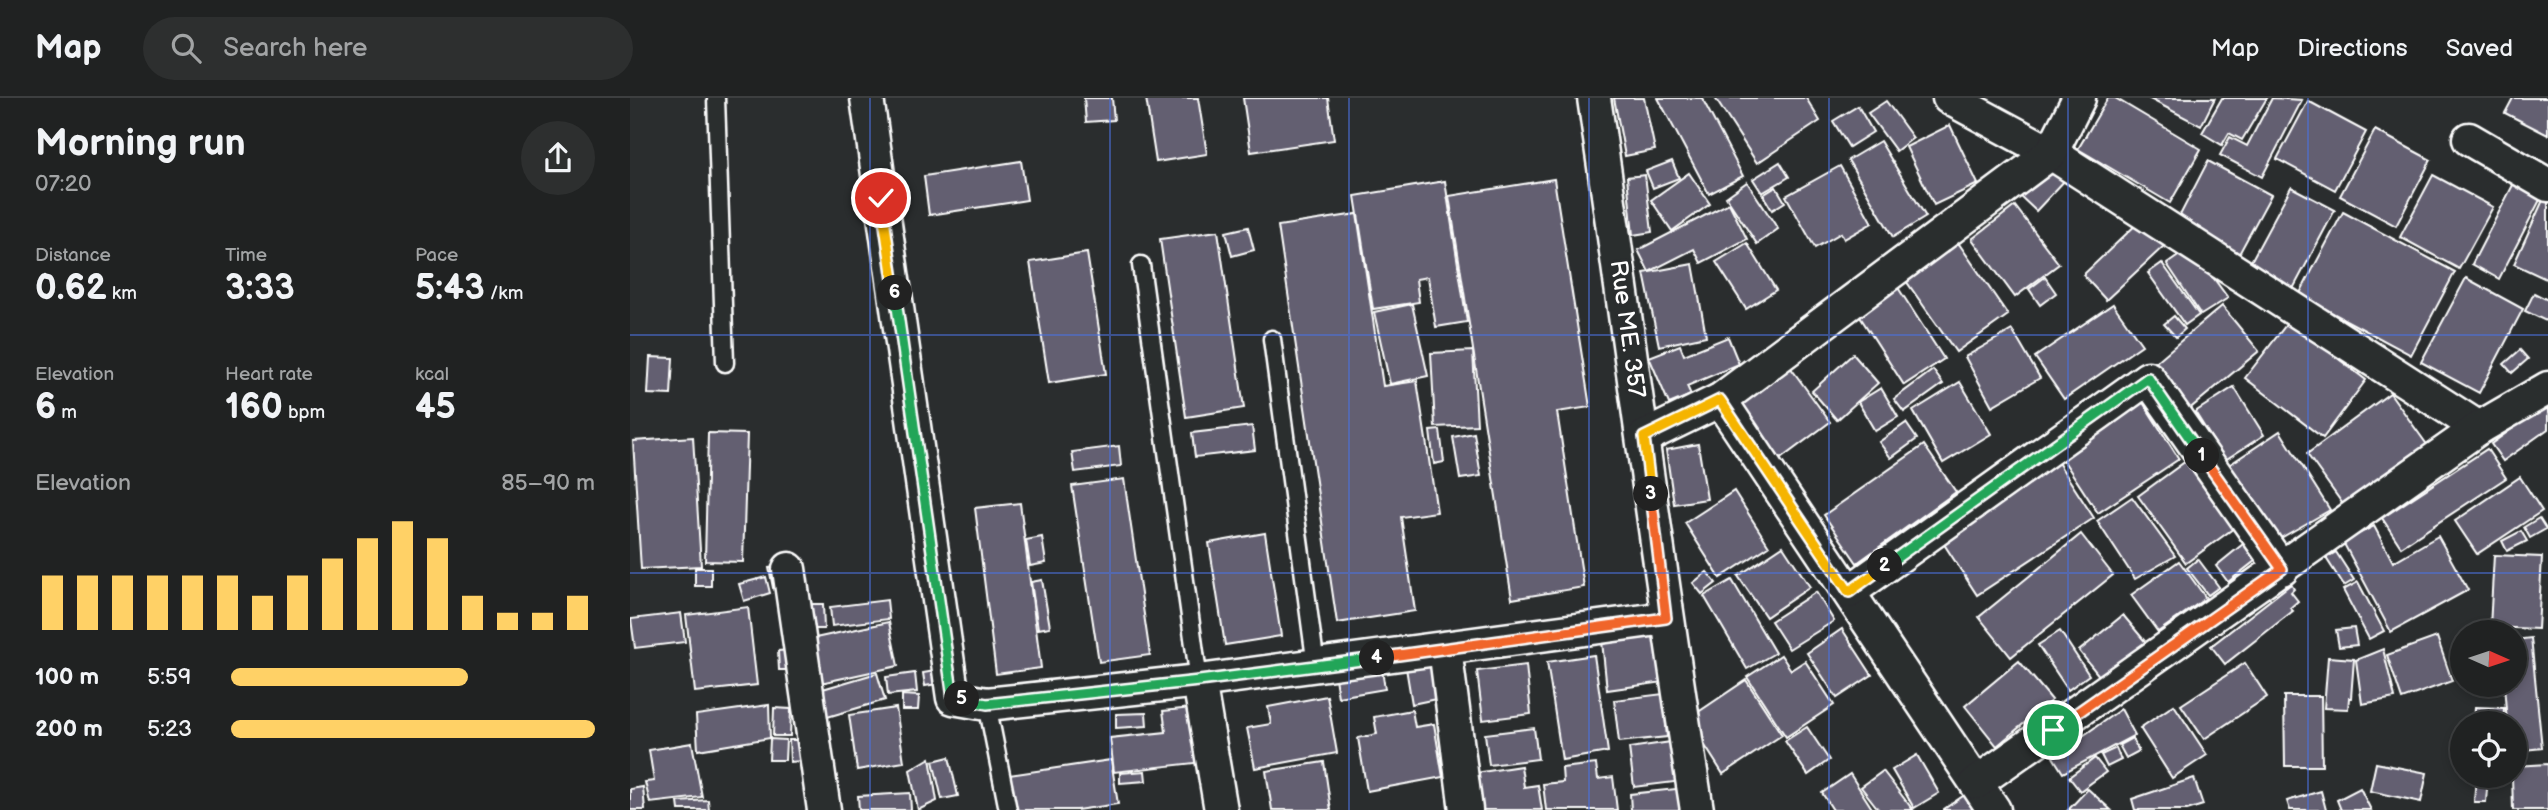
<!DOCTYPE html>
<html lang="en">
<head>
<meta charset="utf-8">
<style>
  :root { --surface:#202222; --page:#2d2f2f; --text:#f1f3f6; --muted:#a2a4a5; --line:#3d3f40; --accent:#ffd166 }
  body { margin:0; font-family:"Balsamiq Sans",sans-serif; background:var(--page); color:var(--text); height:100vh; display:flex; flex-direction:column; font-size:26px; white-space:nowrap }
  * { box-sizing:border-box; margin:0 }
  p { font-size:23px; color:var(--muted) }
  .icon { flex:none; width:38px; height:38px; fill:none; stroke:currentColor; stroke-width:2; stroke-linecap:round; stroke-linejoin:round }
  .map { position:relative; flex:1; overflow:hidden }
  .side { display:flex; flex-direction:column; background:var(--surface); width:630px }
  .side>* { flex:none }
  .needle { width:46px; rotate:93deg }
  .controls { position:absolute; left:1820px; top:522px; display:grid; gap:14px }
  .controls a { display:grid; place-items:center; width:77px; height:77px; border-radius:50%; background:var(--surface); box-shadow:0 4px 10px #0003,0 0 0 2px var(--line); font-size:35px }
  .pin { position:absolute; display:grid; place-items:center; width:60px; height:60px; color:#fff; margin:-30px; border:4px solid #fff; border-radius:50%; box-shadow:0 2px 7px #0007 }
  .km { position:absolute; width:35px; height:35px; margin:-18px; border-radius:50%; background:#222; color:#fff; font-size:19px; line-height:35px; text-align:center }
  .round { display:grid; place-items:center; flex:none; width:74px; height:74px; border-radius:37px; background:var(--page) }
  .headline { display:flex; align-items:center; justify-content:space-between; height:119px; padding:0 35px }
  h1 { font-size:38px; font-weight:700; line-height:52px }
  .figures { display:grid; grid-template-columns:repeat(3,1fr); gap:10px; height:119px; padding:7px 35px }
  .figures div { display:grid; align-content:center }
  .figures b { font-size:35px; font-weight:700 }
  .figures small { font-size:19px; font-weight:400 }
  .figures p { font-size:19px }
  .chart { height:196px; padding:14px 35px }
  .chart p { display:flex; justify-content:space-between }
  .chart svg { width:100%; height:126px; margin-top:7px; stroke:var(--accent); stroke-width:6 }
  ul { padding:0 35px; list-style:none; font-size:23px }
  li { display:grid; grid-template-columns:112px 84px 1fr; align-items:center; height:52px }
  li i { height:18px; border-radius:9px; background:var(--accent) }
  header { display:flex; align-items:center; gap:42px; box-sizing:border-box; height:98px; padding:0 35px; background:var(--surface); border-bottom:2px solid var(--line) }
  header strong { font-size:33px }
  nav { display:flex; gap:38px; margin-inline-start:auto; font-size:24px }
  .search { width:490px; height:63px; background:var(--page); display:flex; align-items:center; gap:18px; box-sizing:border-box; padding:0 24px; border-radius:38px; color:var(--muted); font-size:26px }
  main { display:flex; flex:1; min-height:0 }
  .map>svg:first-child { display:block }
</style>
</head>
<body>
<header>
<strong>Map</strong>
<div class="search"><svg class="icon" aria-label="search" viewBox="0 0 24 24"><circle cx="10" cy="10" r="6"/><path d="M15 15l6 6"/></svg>Search here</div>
<nav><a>Map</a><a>Directions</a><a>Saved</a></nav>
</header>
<main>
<section class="side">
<div class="headline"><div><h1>Morning run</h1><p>07:20</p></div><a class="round"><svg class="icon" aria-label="share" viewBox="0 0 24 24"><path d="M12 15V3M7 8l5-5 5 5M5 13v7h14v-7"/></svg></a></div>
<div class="figures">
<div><p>Distance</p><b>0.62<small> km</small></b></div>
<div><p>Time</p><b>3:33</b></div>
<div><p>Pace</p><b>5:43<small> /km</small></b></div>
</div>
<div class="figures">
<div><p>Elevation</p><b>6<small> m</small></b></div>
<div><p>Heart rate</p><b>160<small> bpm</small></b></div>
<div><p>kcal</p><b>45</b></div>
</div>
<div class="chart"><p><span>Elevation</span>85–90 m</p>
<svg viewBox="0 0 160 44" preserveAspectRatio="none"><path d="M5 44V25M15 44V25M25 44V25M35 44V25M45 44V25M55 44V25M65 44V32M75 44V25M85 44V19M95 44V12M105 44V6M115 44V12M125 44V32M135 44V38M145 44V38M155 44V32"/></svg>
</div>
<ul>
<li><b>100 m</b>5:59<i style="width:65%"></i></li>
<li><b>200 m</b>5:23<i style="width:100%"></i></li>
</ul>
</section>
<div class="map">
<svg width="1918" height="712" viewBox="0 0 1918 712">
  <rect width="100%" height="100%" fill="#2a2d2e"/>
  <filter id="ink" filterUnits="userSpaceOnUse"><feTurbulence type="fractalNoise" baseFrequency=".0143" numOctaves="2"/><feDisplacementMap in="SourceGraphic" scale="14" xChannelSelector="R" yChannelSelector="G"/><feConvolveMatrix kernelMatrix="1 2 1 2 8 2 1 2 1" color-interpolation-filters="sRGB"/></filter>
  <g filter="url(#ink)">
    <g fill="#635f71" stroke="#fff" stroke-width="2">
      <polygon points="454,0 482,0 484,22 456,24"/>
      <polygon points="516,0 568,0 577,56 526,64"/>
      <polygon points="613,0 698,0 704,42 621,54"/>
      <polygon points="984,0 1014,0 1025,52 995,58"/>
      <polygon points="1028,0 1072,0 1113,78 1079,96"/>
      <polygon points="1085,0 1176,0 1190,23 1127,65"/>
      <polygon points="1478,0 1485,0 1571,51 1540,105 1448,51"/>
      <polygon points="1518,0 1585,0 1571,28"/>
      <polygon points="1592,0 1637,0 1612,42 1599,35 1592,47 1572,35"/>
      <polygon points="1642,0 1672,2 1632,79 1590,57 1600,39 1617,48"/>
      <polygon points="1883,0 1918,0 1918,37 1875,15"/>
      <polygon points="1256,3 1283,40 1266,53 1238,15"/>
      <polygon points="1678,3 1736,34 1705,92 1647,61"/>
      <polygon points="1228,8 1243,34 1219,49 1203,23"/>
      <polygon points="1320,27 1348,86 1304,107 1276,49"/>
      <polygon points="1745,32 1801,62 1766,128 1710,98"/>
      <polygon points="1250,43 1296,119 1263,139 1218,62"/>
      <polygon points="391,63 397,102 299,117 294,78"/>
      <polygon points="1042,63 1049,80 1023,90 1016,73"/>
      <polygon points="1578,63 1641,97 1609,156 1547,123"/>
      <polygon points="1150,64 1159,79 1132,95 1123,81"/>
      <polygon points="1420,64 1437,80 1406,113 1389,97"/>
      <polygon points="1210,68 1242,125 1214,141 1211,135 1185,150 1156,98"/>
      <polygon points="1059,75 1080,106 1042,133 1021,102"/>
      <polygon points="1015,77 1022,134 1003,137 997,79"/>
      <polygon points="1803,77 1863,109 1829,171 1770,139"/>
      <polygon points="924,81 960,309 927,314 954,489 882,501 819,98"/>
      <polygon points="815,83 837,224 806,229 798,179 786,181 789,204 743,211 725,98"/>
      <polygon points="1885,83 1912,98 1869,181 1842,166"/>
      <polygon points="1117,84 1148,131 1127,146 1096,99"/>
      <polygon points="1146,89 1155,104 1142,112 1133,97"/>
      <polygon points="1661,89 1705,112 1663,191 1619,167"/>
      <polygon points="1913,102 1918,104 1918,182 1884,166"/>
      <polygon points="1099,105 1117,141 1071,165 1064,151 1019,174 1008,152"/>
      <polygon points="1385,108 1429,166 1385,199 1342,141"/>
      <polygon points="1713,114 1825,174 1781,257 1669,197"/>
      <polygon points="727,116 753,288 787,283 807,414 771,419 785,513 707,525 648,128"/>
      <polygon points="1511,122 1535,147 1476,202 1453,177"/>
      <polygon points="618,129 624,152 602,158 596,134"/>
      <polygon points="588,133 614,310 556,319 530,141"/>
      <polygon points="1327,143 1378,217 1326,254 1274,180"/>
      <polygon points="1117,145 1146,192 1116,211 1086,164"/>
      <polygon points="1561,149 1598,200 1571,217 1537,166"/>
      <polygon points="457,155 476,276 419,285 400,164"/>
      <polygon points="1532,165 1569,217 1555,227 1518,175"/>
      <polygon points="1063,166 1076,238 1029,248 1014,175"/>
      <polygon points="1415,179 1426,195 1410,207 1399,191"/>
      <polygon points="1836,180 1893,211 1849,295 1791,264"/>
      <polygon points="1265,185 1314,261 1274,287 1225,211"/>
      <polygon points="1904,195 1918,202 1918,224 1895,213"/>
      <polygon points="782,206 798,278 760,286 744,214"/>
      <polygon points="1483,206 1512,247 1434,301 1405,259"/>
      <polygon points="1592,208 1629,253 1557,313 1520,269"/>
      <polygon points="1544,218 1555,231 1546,239 1534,226"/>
      <polygon points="1659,223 1736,282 1693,340 1615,280"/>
      <polygon points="1382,232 1410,280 1362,308 1335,259"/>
      <polygon points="1098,239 1109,266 1057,288 1061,297 1039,306 1019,259 1050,247 1054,257"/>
      <polygon points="1890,252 1898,261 1882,275 1874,266"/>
      <polygon points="843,253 847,327 805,329 801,255"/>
      <polygon points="1223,256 1248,285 1207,322 1182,293"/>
      <polygon points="20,259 43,260 41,297 18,296"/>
      <polygon points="1158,266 1200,324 1149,362 1107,304"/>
      <polygon points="1303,272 1313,286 1274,314 1264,301"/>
      <polygon points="1330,284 1361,336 1313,365 1283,313"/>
      <polygon points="1604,289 1634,337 1595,362 1565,314"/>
      <polygon points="1251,290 1268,319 1245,333 1228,304"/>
      <polygon points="1760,295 1798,348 1715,409 1677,356"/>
      <polygon points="1512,303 1549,361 1468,415 1430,357"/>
      <polygon points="1918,305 1918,331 1873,363 1861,346"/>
      <polygon points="1276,325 1287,341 1261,360 1249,344"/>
      <polygon points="622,328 625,352 565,359 562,335"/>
      <polygon points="810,332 814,364 804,366 800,333"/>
      <polygon points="1650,333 1700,412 1649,441 1596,369"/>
      <polygon points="78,335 117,336 113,464 75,463"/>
      <polygon points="844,335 851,378 830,381 823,339"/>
      <polygon points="63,339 71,468 11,471 3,343"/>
      <polygon points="1068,346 1077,401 1044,406 1036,352"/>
      <polygon points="1294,347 1326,394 1227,465 1194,417"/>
      <polygon points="489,348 491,368 445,374 442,354"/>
      <polygon points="1857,351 1876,380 1771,449 1752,420"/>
      <polygon points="1427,363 1464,420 1347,497 1310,440"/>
      <polygon points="1556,363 1604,430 1556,465 1508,398"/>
      <polygon points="1890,379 1912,413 1847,456 1825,423"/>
      <polygon points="494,381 520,557 469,564 442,388"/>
      <polygon points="1104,393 1139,448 1090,480 1055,425"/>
      <polygon points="1502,399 1545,458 1505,481 1467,423"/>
      <polygon points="390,405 411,570 366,576 345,410"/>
      <polygon points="1909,420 1916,431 1900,440 1894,429"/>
      <polygon points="1744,428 1763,464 1808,438 1838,492 1761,534 1713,444"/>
      <polygon points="1891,433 1897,443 1877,453 1872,443"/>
      <polygon points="635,435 651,538 595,547 579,445"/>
      <polygon points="1451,436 1483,477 1381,559 1349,519"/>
      <polygon points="412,439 416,465 400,468 396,442"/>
      <polygon points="1618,442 1630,459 1598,484 1586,468"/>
      <polygon points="1153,448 1180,489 1136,519 1108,478"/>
      <polygon points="1706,454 1724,482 1714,488 1696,460"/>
      <polygon points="1864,457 1912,459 1908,531 1860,529"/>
      <polygon points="1568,461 1589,489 1578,497 1557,470"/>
      <polygon points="1549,463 1576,500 1528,534 1501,497"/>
      <polygon points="150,469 153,489 143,490 139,470"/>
      <rect x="65" y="470" width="16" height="18"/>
      <polygon points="1077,474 1086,485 1072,496 1063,485"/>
      <polygon points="136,479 140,495 114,503 109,486"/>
      <polygon points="412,482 420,529 408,531 401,484"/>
      <polygon points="1102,482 1145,555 1117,571 1074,498"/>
      <polygon points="1728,484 1754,533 1739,541 1713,492"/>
      <polygon points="1661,486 1664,491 1661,494 1668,503 1660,510 1663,513 1595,566 1581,548"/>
      <polygon points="1186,494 1204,523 1159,551 1141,523"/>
      <polygon points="257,502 259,521 202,528 200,509"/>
      <polygon points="180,506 193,506 194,531 180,531"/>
      <polygon points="118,509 127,587 65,594 56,517"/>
      <polygon points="51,515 55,544 5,550 1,521"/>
      <polygon points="1493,517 1518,547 1474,584 1449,553"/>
      <polygon points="259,524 268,568 186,586 176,542"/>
      <polygon points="1724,530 1727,547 1709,549 1706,532"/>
      <polygon points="1212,531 1242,577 1207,600 1177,555"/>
      <polygon points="1430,533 1459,577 1438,592 1408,547"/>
      <polygon points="1028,536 1034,584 977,592 972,543"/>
      <polygon points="1807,539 1822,583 1772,601 1757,557"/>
      <polygon points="1901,540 1912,650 1885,653 1885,625 1877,625 1874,586 1885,586 1885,542"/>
      <polygon points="1753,551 1765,600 1732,606 1726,562"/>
      <polygon points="159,552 160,572 149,572 148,553"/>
      <polygon points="964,557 978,654 932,662 917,564"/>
      <polygon points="1151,557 1161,572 1175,563 1204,607 1156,639 1117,579"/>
      <polygon points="1698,559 1724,561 1721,600 1719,600 1718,611 1694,610"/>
      <polygon points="1389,563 1422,602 1367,648 1335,608"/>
      <polygon points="800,565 806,601 782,606 776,570"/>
      <polygon points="1615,565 1637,599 1574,641 1551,607"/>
      <polygon points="896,567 901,616 853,622 847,573"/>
      <polygon points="752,572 755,591 708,599 705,580"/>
      <polygon points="305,573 307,586 295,588 293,575"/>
      <polygon points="247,575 255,602 194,620 186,593"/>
      <polygon points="285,575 287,594 258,597 256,579"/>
      <polygon points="1116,582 1152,637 1093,676 1058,621"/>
      <polygon points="1033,596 1037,639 989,644 984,602"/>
      <polygon points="272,597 289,598 288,612 272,612"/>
      <polygon points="697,598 707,655 625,670 617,630 641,626 638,609"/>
      <polygon points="1654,598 1691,598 1692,668 1655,668"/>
      <polygon points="139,607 140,640 68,652 66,617"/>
      <polygon points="1544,607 1577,657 1542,680 1510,630"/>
      <polygon points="1845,609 1874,610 1873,625 1844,625"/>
      <polygon points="144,610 161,611 160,638 143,638"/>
      <polygon points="266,610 274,664 227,672 219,617"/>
      <polygon points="562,610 574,664 484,674 480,640 536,634 533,613"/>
      <polygon points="1491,611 1505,637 1433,675 1423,659"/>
      <polygon points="782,612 785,629 804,626 813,679 737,693 728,640 747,636 744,619"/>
      <polygon points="516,615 517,628 486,630 486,616"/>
      <polygon points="1177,629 1199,662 1178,677 1155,643"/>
      <polygon points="904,630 908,661 859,667 855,636"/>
      <polygon points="1502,640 1509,653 1496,660 1489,647"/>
      <polygon points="140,641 156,642 155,662 139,662"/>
      <polygon points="159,642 171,642 172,663 160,664"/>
      <polygon points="1048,643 1053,683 1004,689 999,650"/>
      <polygon points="62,645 72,699 20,705 15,684 24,683 19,652"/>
      <polygon points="1486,650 1491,662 1477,669 1471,657"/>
      <polygon points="1287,657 1309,695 1284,710 1262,672"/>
      <polygon points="319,659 328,698 312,701 303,663"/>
      <polygon points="300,660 307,703 288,712 280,672"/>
      <polygon points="1465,660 1476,674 1450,693 1439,679"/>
      <polygon points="481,662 488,706 447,712 384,712 379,677"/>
      <polygon points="694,664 701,712 642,712 636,673"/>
      <polygon points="1746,665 1797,675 1791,704 1740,693"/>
      <polygon points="966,666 968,681 983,679 987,712 916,712 913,686 933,684 932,670"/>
      <polygon points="1918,666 1918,712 1883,712 1882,677 1885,677 1885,668"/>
      <polygon points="891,668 894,689 908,687 912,712 850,712 845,675"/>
      <polygon points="515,673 516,683 490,685 490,675"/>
      <polygon points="1253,673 1283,712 1249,712 1231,689"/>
      <polygon points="1220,676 1243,712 1203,712 1192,695"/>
      <polygon points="1846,677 1858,677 1856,704 1844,704"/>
      <polygon points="1564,680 1573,707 1557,712 1505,712 1502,701"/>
      <polygon points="13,689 15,712 0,712 0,691"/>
      <polygon points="1055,690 1057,712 1001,712 1000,696"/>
      <polygon points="1730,690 1741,712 1711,712 1707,702"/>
      <polygon points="1458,691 1481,712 1438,712"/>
      <polygon points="1691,693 1696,712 1660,712 1657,703"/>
      <polygon points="1339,694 1351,712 1314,712 1314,711"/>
      <polygon points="280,695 281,712 229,712 228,698"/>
      <polygon points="78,702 79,712 49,712 48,704"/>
    </g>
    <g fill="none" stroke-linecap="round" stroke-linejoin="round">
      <defs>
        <g id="service">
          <polyline points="86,0 95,265"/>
          <polyline points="511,167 569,583"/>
          <polyline points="642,241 686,568"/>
          <polyline points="357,606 378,712"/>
        </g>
        <g id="minor">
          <polyline points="237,0 323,600 357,606 569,583 1036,520"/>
          <path d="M964,0C999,237 1029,475 1067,712"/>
          <polyline points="1319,0 1421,55 1849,330"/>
          <polyline points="1839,41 1918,87"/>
          <polyline points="1090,302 1364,712"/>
          <polyline points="1014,339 1090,302 1421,55 1449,0"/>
          <polyline points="159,471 194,712"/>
          <polyline points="1219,494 1518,280 1652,471"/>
          <polyline points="815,550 836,712"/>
          <polyline points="569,583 591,712"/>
          <polyline points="1346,685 1849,330 1918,290"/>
        </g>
      </defs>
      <use href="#service" stroke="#fff" stroke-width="21"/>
      <use href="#minor" stroke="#fff" stroke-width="37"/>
      <use href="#service" stroke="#2a2d2e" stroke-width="16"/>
      <use href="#minor" stroke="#2a2d2e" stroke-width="32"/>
    </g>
  </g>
  <g fill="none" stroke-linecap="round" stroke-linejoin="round" filter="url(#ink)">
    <defs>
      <polyline id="split-1" points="1423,632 1652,471 1572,358"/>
      <polyline id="split-2" points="1255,468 1518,280 1572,358"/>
      <polyline id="split-3" points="1021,396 1014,339 1090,302 1219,494 1255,468"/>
      <polyline id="split-4" points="747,560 1036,520 1021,396"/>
      <polyline id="split-5" points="332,601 357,606 569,583 747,560"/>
      <polyline id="split-6" points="265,195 323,600 332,601"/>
      <polyline id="split-7" points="251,100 265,195"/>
    </defs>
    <use href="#split-1" stroke="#fff" stroke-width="14"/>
    <use href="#split-2" stroke="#fff" stroke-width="14"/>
    <use href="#split-3" stroke="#fff" stroke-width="14"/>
    <use href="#split-4" stroke="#fff" stroke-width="14"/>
    <use href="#split-5" stroke="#fff" stroke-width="14"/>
    <use href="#split-6" stroke="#fff" stroke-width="14"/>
    <use href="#split-7" stroke="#fff" stroke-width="14"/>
    <use href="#split-1" stroke="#f0652b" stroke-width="9"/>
    <use href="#split-2" stroke="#22a559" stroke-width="9"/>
    <use href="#split-3" stroke="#f5b400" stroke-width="9"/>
    <use href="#split-4" stroke="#f0652b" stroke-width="9"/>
    <use href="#split-5" stroke="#22a559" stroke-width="9"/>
    <use href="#split-6" stroke="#22a559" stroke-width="9"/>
    <use href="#split-7" stroke="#f5b400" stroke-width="9"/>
  </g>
  <path fill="none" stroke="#4a71e0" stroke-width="2" stroke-opacity="0.55" d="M240,0V712M480,0V712M719,0V712M959,0V712M1199,0V712M1438,0V712M1678,0V712M0,237H1918M0,475H1918"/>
  <g text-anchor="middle" stroke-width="6" stroke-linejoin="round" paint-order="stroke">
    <g font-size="24" fill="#fff" stroke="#2a2d2e">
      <text transform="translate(998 231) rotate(82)" y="8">Rue ME. 357</text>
    </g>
  </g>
</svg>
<div class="controls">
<a><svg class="needle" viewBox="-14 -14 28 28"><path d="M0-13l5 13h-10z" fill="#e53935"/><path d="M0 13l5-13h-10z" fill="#a2a4a5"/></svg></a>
<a><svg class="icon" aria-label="locate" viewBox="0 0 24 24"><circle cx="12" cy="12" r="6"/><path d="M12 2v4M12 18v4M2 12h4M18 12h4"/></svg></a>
</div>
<div class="pin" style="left:1423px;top:632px;background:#1e9e55"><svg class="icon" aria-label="arrive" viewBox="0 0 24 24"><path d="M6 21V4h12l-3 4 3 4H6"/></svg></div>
<div class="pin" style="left:251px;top:100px;background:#d93025"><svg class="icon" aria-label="check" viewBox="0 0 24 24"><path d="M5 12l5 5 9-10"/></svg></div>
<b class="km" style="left:1572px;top:358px">1</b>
<b class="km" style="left:1255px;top:468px">2</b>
<b class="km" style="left:1021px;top:396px">3</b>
<b class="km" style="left:747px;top:560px">4</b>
<b class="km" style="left:332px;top:601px">5</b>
<b class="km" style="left:265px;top:195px">6</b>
</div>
</main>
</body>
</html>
